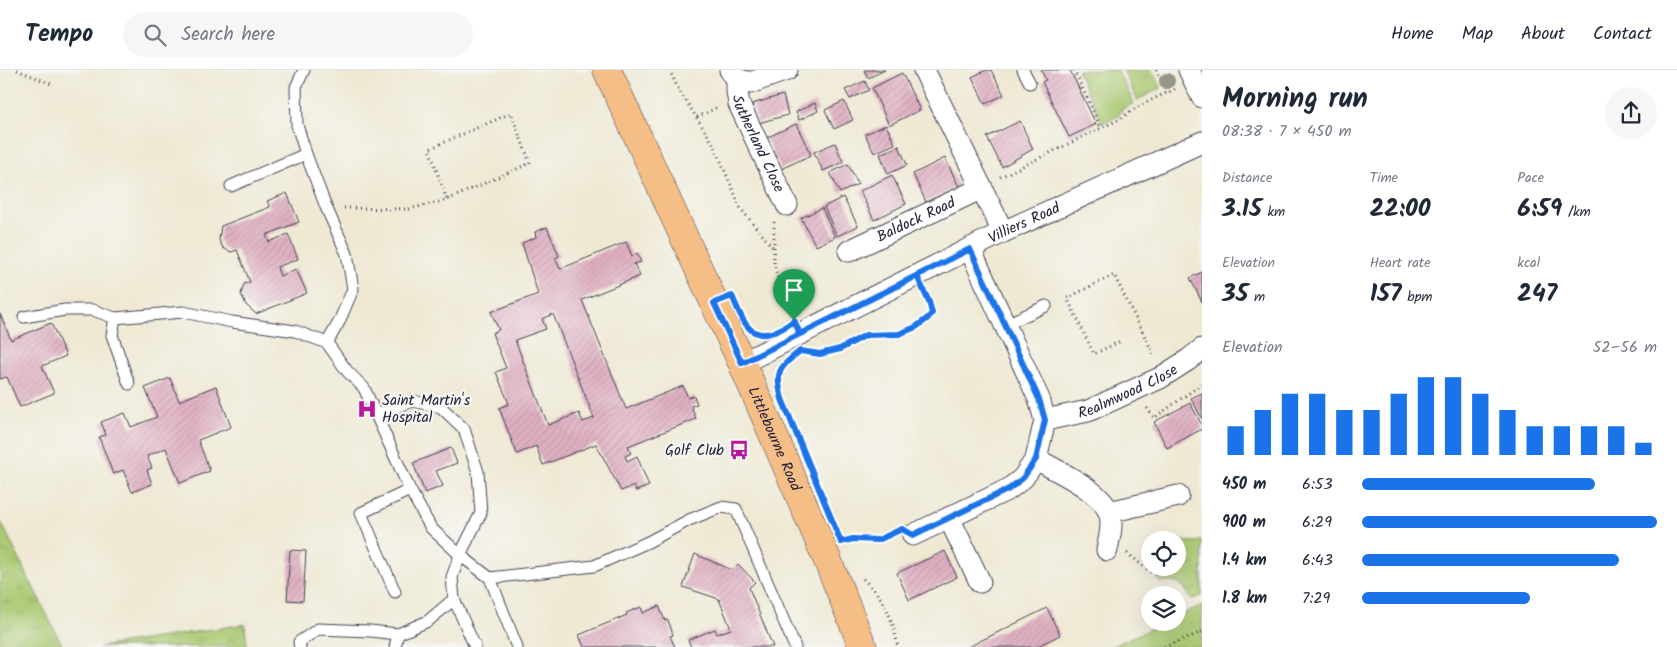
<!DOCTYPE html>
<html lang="en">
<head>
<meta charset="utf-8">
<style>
  :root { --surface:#fff; --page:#f6f6f7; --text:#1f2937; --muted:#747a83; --line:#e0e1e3; --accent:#1a73e8 }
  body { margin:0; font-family:Kalam,sans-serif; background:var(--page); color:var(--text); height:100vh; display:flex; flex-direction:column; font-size:19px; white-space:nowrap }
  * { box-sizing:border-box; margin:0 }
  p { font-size:16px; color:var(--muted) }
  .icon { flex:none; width:28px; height:28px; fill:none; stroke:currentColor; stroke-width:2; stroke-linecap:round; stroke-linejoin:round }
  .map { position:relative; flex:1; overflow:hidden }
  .panel { display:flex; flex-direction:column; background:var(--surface); width:475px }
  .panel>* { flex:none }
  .tools { position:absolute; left:1141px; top:461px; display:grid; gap:10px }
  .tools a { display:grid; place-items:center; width:45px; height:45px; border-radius:50%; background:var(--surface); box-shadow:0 5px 20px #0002; font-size:25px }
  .pin { position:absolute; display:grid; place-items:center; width:42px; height:42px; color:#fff; margin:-51px -21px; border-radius:50% 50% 50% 0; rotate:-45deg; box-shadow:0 0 5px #0007 }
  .pin .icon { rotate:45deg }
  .round { display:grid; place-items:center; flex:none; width:52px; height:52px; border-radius:26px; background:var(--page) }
  .overview { display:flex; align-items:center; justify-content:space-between; height:85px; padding:0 20px }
  h1 { font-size:28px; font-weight:600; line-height:38px }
  .stats { display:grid; grid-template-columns:repeat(3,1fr); gap:8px; height:85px; padding:5px 20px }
  .stats div { display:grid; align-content:center }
  .stats b { font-size:25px; font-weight:600 }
  .stats small { font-size:14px; font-weight:400 }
  .stats p { font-size:14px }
  .chart { height:140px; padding:10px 20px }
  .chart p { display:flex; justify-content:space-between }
  .chart svg { width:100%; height:90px; margin-top:5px; stroke:var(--accent); stroke-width:6 }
  ul { padding:0 20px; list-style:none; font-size:16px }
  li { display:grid; grid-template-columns:80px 60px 1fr; align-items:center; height:38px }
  li i { height:12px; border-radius:6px; background:var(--accent) }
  header { display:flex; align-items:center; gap:30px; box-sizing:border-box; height:70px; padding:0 25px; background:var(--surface); border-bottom:1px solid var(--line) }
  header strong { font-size:24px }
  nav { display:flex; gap:28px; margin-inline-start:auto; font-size:18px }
  .search { width:350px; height:45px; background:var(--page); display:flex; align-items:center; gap:12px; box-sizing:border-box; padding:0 18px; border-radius:28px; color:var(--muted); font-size:19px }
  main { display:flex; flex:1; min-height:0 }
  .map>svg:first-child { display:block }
</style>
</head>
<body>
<header>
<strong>Tempo</strong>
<div class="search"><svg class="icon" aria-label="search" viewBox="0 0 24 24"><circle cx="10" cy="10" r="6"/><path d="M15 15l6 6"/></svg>Search here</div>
<nav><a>Home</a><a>Map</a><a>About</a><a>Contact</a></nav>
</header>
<main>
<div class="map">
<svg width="1202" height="577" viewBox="0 0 1202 577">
  <defs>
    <pattern id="park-tufts" width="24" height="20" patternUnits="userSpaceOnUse" patternTransform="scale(1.25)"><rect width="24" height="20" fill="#a9c76e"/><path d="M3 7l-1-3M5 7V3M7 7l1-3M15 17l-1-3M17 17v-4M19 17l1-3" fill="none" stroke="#91ab60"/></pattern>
    <pattern id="building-hatch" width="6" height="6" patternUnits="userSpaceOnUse" patternTransform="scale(1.25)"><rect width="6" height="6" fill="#e0b0c2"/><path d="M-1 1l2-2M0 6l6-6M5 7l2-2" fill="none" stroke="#c097a8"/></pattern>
  </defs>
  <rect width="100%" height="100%" fill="#f6f6f2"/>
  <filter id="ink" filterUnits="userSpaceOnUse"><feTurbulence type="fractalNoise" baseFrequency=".02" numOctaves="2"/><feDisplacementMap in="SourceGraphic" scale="10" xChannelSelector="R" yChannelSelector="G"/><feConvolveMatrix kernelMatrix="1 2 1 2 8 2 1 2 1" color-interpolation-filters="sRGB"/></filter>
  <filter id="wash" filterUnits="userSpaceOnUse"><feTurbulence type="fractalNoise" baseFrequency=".0096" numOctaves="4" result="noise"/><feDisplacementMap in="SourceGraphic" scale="20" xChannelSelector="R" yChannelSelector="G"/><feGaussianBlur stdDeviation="1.12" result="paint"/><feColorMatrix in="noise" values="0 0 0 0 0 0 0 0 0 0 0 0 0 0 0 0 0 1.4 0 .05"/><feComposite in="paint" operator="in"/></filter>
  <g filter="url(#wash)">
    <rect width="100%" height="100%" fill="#efe9d4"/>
    <g fill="#a9c76e" stroke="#667454">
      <polygon points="1077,0 1117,0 1134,33 1122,39 1118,46 1102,53"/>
      <polygon points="1202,535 1202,577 1110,577 1164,553 1178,552 1178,546"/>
    </g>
    <g fill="url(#park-tufts)" stroke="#667454">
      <polygon points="1123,0 1152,0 1161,18 1137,30"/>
      <polygon points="0,450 63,577 0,577"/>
      <path d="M1202,470V526L1191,529C1179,510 1180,512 1159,512V498H1178V471L1196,472Z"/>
      <polygon points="245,554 247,577 99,577"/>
    </g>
    <g id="blocks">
      <g fill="url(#building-hatch)" fill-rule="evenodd">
        <polygon points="864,0 885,0 868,8"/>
        <polygon points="986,0 991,0 1004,25 985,34 972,7"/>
        <polygon points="1041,0 1070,0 1096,54 1069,67 1042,12 1046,10"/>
        <polygon points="902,3 920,40 889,55 872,18"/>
        <polygon points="865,11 869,20 850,29 845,20"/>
        <polygon points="783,25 788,45 758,53 752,34"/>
        <polygon points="844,31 853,50 834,59 825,40"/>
        <polygon points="815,33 818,41 799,50 796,42"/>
        <polygon points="1020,51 1033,79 1002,97 987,67"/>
        <polygon points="796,54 811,85 781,99 766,68"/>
        <polygon points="886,55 895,74 874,83 865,64"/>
        <polygon points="835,73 843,92 823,101 814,82"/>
        <polygon points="899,76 907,95 888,104 880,84"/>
        <polygon points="945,88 959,117 926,132 913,104"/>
        <polygon points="848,94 858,114 840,123 830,103"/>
        <polygon points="892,105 906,134 874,150 860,121"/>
        <polygon points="287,123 299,152 266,165 269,172 288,164 298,189 277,197 280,206 296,199 307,223 256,244 246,235 241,224 244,214 250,212 237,180 231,182 223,178 219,170 221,156 270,137 267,131"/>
        <polygon points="843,127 858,156 837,166 824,137"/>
        <polygon points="822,138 835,167 816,176 801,148"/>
        <path d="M547,157L559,186L555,188L560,199L626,172L632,186L637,183L641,192L634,194L640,206L582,230L626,339L683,316L688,328L694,326L697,334L691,336L696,349L628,376L631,383L625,386L627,391L637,386L649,416L636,421L634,416L621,421L596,374L543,395L536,376L517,384L499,338L509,334L496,302L506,298L492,263L499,260L491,242L538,224L522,173L536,167L535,162ZM553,244L594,348L583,352L579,343L548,355L515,270L546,259L542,249Z"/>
        <polygon points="1202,202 1202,232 1190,208"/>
        <polygon points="0,244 11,270 51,253 66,286 42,296 54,323 20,337 7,307 0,309"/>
        <polygon points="170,308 179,331 216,316 231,357 198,370 210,401 180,413 166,378 147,386 152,398 147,400 152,414 132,422 123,400 113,404 99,367 106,365 101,352 125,343 131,357 157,347 145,318"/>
        <polygon points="1202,323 1202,349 1191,328"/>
        <polygon points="1190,333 1202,355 1202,359 1167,378 1154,352"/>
        <polygon points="451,378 457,393 436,401 443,416 425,423 413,393"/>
        <polygon points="290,480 306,481 303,531 287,530"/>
        <polygon points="945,481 957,507 909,530 897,503"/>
        <polygon points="695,484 732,500 738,494 755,512 749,518 773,577 691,577 688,570 715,559 717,564 731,559 719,529 683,517"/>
        <polygon points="659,536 665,551 668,550 673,565 670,566 675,577 584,577 579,565 627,545 626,543 641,537 643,543"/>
        <polygon points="1047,538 1060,565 1036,577 968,577"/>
      </g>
    </g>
  </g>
  <g filter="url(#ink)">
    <use href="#blocks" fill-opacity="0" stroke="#414052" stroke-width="1"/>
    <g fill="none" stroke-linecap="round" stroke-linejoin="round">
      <defs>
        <g id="service">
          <polyline points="304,0 296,17 297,55 306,84 326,137 347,184 353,219 339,252 327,273"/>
          <polyline points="1023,0 1030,13"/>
          <polyline points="231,116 306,84"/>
          <polyline points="24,247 65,240 93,240 115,248 183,242 232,252 295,261 327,273 347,301 364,318 410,420 431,458 460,485 490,508 594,496 648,472 689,450 721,437 736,439 795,577"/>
          <polyline points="115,248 112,265 129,314"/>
          <polyline points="1004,255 1046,236"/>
          <polyline points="377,344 413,331 441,337 464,359 478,402 481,443 460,485 452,507 454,529 475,577"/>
          <polyline points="490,508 517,577"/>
          <polyline points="395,522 361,443 410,420"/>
          <polyline points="300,577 299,572 318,559 370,561 398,564 428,551 454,529"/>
          <polyline points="395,577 398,564"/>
        </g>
        <g id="minor">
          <polyline points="730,0 737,9 750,13 787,0"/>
          <polyline points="924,0 1003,162"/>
          <polyline points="1189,0 1202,27"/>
          <path id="s1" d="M737,9V21L739,34L787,135"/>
          <path id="s2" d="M849,181L982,118"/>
          <path id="s3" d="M742,293L1003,162L1202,72"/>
          <path id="s4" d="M1045,350L1088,341L1160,308L1188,290L1202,279"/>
          <path d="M1036,389C1057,401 1103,421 1110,445C1113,456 1109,469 1107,480"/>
          <polyline points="1109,442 1178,426"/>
          <polyline points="949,448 980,512"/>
          <polyline points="913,465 1009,419 1023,408 1036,389 1045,350 1039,329 970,179"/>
        </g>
        <g id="primary">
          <path id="s5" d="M607,0L742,293L827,489L863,577"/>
        </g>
      </defs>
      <use href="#service" stroke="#414052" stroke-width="13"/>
      <use href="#minor" stroke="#414052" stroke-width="23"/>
      <use href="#primary" stroke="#414052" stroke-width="29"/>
      <g stroke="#414052" stroke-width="3" stroke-dasharray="1 4" stroke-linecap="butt">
        <polyline points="17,0 54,15"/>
        <polyline points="669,0 679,20 714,75 741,139 774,179"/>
        <polyline points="1074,0 1101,58"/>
        <polyline points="1156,0 1167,23"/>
        <polyline points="697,47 718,37"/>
        <path d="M1000,107L1120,49C1136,36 1156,28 1175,19"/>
        <polyline points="344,138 409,139 447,130 530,93 511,43 429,79 447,130"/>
        <polyline points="774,152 774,193 780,218 792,245"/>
        <polyline points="1119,272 1094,284 1067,228 1114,205 1155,287"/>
        <polyline points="812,283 820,284 840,279 866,265 899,263 915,257 928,248 932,243 926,224"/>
        <polyline points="778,312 781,296"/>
        <polyline points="1147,338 1154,348 1202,314"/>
        <path d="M844,472C862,467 875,472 894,464"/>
        <polyline points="1127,483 1153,504 1159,504"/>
        <path d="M863,509C886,529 892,548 898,577"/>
        <polyline points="1164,577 1202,562"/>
      </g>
      <use href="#service" stroke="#fff" stroke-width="11"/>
      <use href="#minor" stroke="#fff" stroke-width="21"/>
      <use href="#primary" stroke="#f6be87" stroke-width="28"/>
    </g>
    <circle fill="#949788" cx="1167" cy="11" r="8"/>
  </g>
  <g fill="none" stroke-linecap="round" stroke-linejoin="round" filter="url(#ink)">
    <defs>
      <path id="route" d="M794,250C789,256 781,259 774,262C747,272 741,245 732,226L714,233L742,293C818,255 894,217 970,179L1039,329L1045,350L1036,389L1023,408L1009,419L913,465L902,459L878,470L853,469L841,472L782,329C775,301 778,299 800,281L820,284L840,279L866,265L899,264L916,257L928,248L932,243L929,232L917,206L800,264L794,250"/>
    </defs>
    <use href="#route" stroke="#fff" stroke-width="10"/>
    <use href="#route" stroke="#1a73e8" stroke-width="6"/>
  </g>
  <defs>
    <symbol id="hospital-bare" viewBox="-9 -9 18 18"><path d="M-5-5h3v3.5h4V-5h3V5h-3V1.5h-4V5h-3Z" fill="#b5179e" stroke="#f6f6f2" stroke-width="2.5" paint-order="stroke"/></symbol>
    <symbol id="bus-bare" viewBox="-9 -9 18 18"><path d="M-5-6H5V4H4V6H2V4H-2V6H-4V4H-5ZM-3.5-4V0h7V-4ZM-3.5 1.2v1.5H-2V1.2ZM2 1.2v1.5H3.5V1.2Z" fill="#b5179e" stroke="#f6f6f2" stroke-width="2.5" paint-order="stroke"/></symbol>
  </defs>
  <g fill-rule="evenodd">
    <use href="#hospital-bare" x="353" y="325" width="28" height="28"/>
    <use href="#bus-bare" x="725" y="366" width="28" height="28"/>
  </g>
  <g text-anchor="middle" stroke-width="4.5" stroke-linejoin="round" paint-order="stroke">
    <g font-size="15" fill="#22223b" stroke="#f6f6f2">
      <text dy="5" stroke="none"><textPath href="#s1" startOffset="69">Sutherland Close</textPath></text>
      <text dy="5" stroke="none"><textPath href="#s2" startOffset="74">Baldock Road</textPath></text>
      <text dy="5" stroke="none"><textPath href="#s3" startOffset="315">Villiers Road</textPath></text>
      <text dy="5" stroke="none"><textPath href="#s4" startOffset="88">Realmwood Close</textPath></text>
      <text dy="5" stroke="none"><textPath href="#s5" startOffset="405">Littlebourne Road</textPath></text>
    </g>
    <g font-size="15" fill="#22223b" stroke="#f6f6f2" text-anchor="start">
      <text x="382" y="335">Saint Martin's<tspan x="382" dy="17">Hospital</tspan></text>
      <text x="724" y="385" text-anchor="end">Golf Club</text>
    </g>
  </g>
</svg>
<div class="tools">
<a><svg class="icon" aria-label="locate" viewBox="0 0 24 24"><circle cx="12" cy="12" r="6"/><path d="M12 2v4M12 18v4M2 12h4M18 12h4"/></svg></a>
<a><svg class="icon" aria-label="layers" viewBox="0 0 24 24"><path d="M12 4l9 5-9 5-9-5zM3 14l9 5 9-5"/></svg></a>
</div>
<div class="pin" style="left:794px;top:250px;background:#1e9e55"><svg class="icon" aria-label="arrive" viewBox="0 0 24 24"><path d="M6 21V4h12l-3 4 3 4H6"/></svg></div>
</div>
<section class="panel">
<div class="overview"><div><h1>Morning run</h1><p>08:38 · 7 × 450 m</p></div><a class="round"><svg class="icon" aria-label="share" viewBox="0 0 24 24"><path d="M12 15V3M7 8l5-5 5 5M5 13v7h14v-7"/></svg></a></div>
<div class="stats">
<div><p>Distance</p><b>3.15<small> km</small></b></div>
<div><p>Time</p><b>22:00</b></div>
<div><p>Pace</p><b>6:59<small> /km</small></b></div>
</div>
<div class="stats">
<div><p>Elevation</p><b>35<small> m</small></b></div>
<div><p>Heart rate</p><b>157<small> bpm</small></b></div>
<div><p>kcal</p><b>247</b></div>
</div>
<div class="chart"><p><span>Elevation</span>52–56 m</p>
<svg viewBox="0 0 160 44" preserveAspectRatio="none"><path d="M5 44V30M15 44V22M25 44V14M35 44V14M45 44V22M55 44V22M65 44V14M75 44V6M85 44V6M95 44V14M105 44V22M115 44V30M125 44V30M135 44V30M145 44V30M155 44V38"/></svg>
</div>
<ul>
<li><b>450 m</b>6:53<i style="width:79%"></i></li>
<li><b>900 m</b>6:29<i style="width:100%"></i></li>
<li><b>1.4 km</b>6:43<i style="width:87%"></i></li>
<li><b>1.8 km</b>7:29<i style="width:57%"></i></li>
</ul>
</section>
</main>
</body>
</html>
